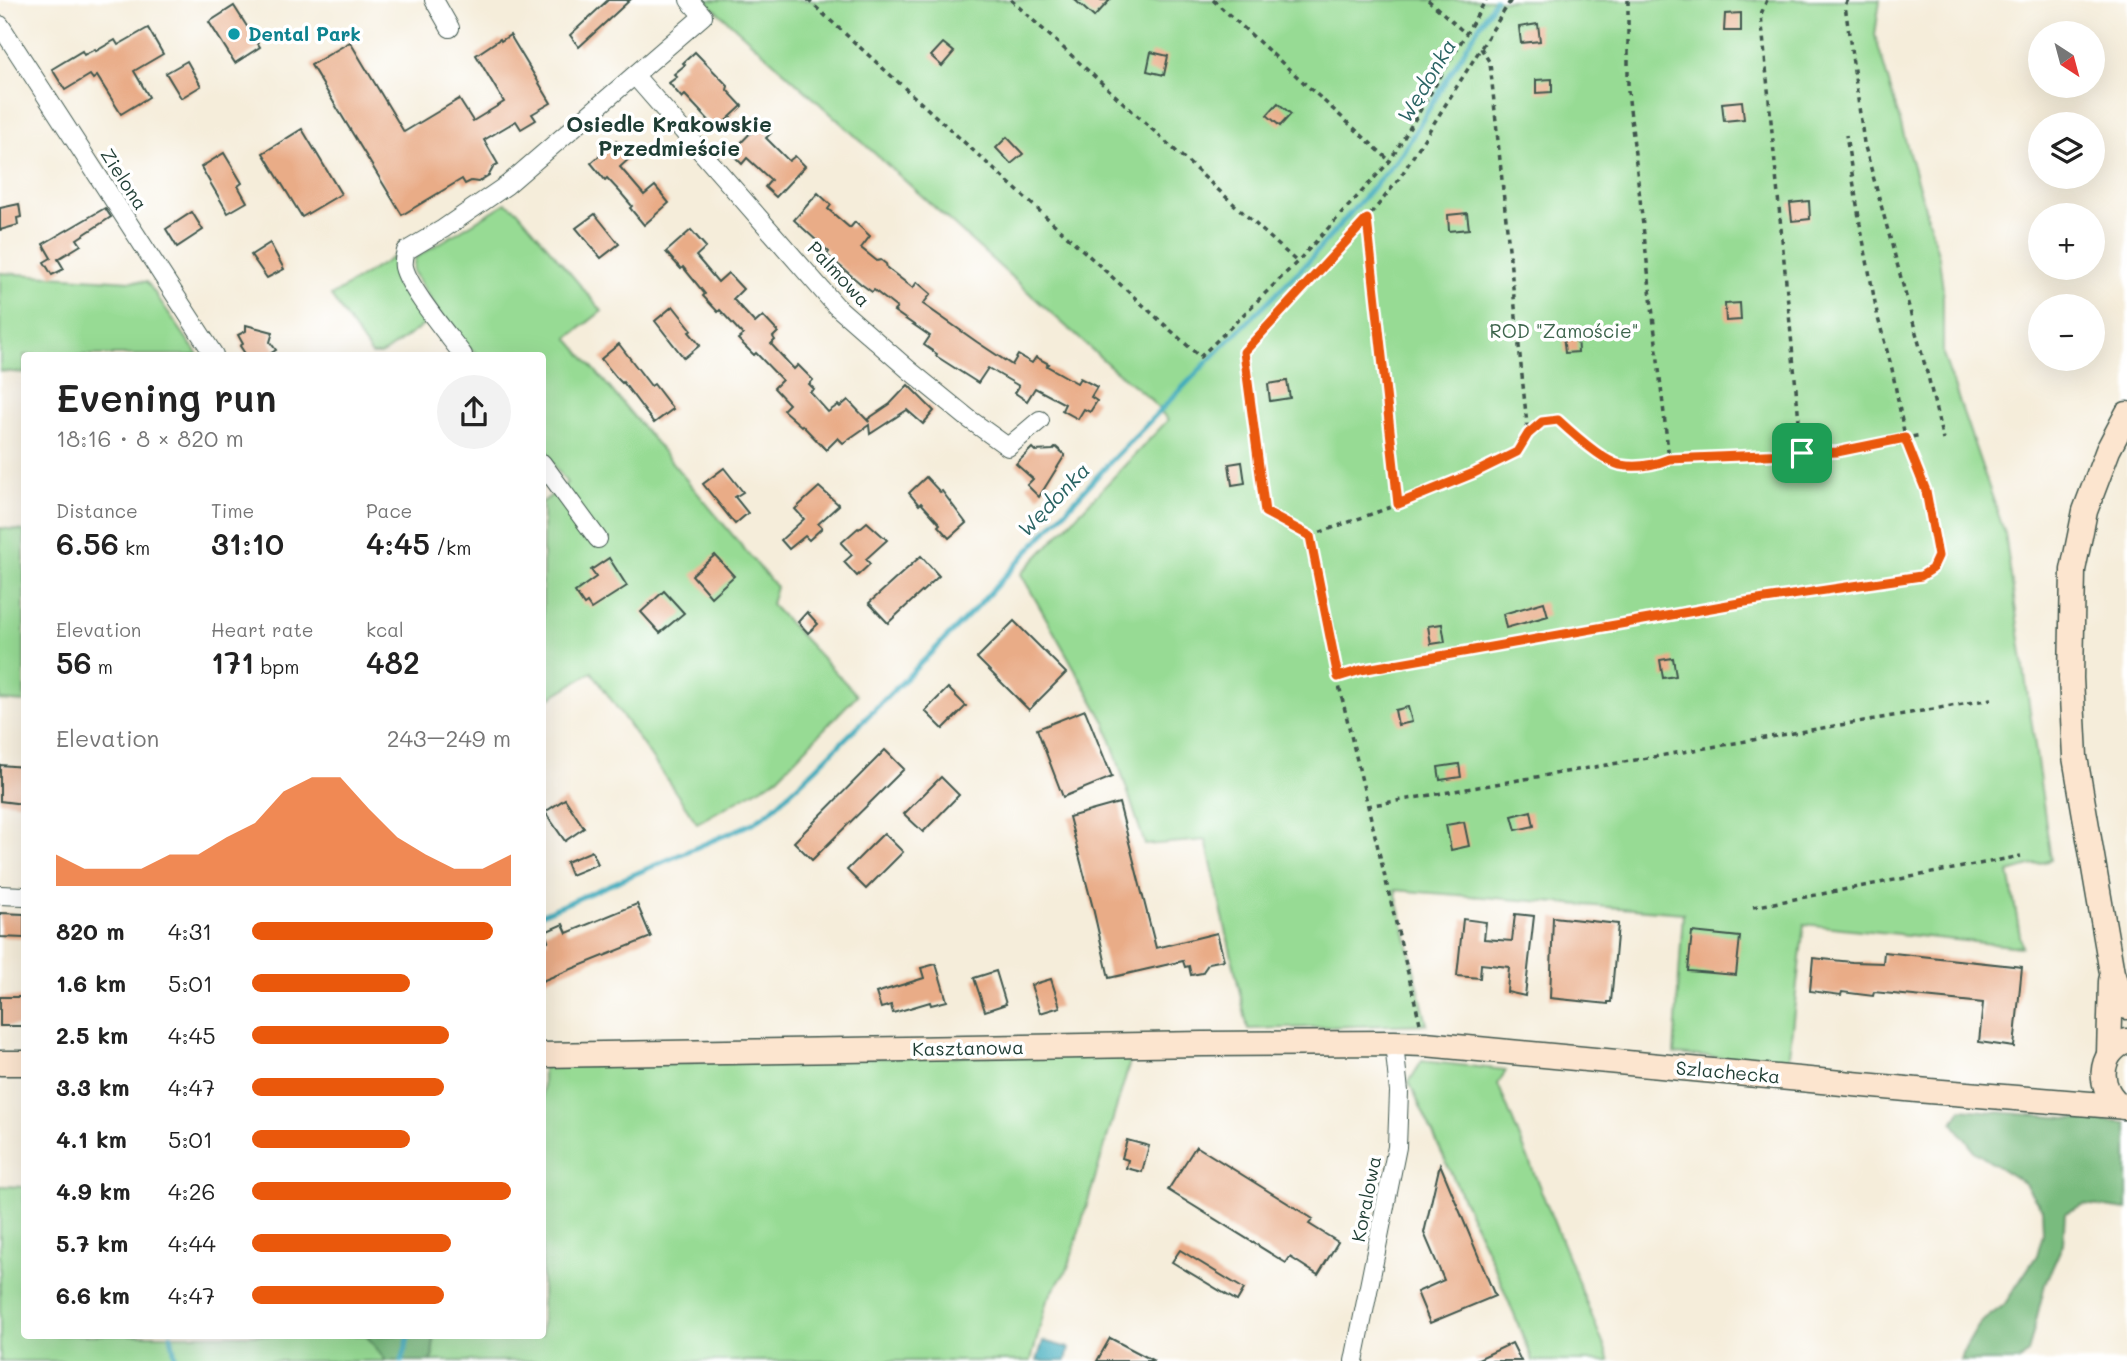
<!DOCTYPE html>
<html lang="en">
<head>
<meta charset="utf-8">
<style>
  :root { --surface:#fff; --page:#f2f2f2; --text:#222; --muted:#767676; --accent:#ea580c }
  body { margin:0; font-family:Mali,sans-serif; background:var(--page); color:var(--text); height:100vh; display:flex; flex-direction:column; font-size:26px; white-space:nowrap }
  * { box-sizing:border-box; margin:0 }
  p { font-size:23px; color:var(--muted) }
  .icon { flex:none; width:38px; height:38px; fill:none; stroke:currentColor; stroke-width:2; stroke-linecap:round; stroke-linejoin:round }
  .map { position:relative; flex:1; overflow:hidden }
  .sheet { position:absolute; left:21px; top:352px; width:525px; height:987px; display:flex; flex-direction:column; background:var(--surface); border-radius:7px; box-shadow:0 7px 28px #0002 }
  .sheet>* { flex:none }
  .needle { width:46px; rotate:144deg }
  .tools { position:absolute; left:2028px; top:21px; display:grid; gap:14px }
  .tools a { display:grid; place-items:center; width:77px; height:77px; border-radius:50%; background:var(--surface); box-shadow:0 7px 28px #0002; font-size:35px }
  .pin { position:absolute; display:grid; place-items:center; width:60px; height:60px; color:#fff; margin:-30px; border-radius:14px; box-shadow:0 4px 10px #0006 }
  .round { display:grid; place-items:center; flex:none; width:74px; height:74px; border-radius:37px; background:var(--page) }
  .summary { display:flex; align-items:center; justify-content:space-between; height:119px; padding:0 35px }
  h1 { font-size:38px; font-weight:600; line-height:52px }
  .metrics { display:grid; grid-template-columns:repeat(3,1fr); gap:10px; height:119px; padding:7px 35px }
  .metrics div { display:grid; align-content:center }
  .metrics b { font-size:30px; font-weight:600 }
  .metrics small { font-size:19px; font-weight:400 }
  .metrics p { font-size:19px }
  .chart { height:196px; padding:14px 35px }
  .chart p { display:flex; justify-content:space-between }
  .chart svg { width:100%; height:126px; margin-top:7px; fill:var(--accent); opacity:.7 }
  ul { padding:0 35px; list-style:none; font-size:23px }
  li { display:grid; grid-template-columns:112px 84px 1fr; align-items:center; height:52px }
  li i { height:18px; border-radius:9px; background:var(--accent) }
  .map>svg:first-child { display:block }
</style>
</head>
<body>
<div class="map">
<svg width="2127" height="1361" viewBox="0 0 2127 1361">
  <rect width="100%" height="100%" fill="#fff"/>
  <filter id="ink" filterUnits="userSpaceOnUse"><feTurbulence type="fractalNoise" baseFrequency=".0143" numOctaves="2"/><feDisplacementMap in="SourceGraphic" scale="14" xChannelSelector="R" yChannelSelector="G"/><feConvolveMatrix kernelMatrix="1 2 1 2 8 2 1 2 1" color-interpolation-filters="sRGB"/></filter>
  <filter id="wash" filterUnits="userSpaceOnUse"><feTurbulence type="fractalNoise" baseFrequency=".00686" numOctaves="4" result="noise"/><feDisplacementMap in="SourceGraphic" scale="28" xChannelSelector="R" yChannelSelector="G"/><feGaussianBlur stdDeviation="1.57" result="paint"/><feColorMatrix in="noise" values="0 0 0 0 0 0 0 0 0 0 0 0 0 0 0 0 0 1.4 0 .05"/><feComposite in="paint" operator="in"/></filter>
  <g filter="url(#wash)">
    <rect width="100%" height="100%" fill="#f5edda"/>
    <g fill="#97db94" stroke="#5b8c64" stroke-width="2">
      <polygon points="705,0 1880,0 1875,35 1939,257 1943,290 1943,354 2005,534 2051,860 2009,872 2022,947 1804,924 1788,1063 1674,1054 1683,913 1395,890 1427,1024 1248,1029 1206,840 1145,845 1105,722 1021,574 1168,420 1149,398 1111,367"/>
      <polygon points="506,203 517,210 602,311 568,338 776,587 771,604 857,695 776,779 697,823 592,672 543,702 543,502 567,483 543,451 542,355 479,355 454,337 413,271 415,258"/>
      <polygon points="395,256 397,274 429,321 381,355 372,355 331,296"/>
      <polygon points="0,273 147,282 198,355 24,355 24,373 0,371"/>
      <polygon points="0,528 24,531 24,702 0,700"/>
      <polygon points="1133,1052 1068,1268 1047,1300 1031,1361 432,1361 434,1335 542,1335 543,1066"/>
      <polygon points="1422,1061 1506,1070 1498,1084 1610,1361 1533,1361 1495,1268 1409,1082"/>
      <polygon points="0,1186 24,1187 24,1335 366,1335 386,1361 0,1361"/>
    </g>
    <g fill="#79bb7e" stroke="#4c7c59" stroke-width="2">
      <polygon points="1961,1109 2127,1123 2127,1210 2084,1204 2065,1213 2063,1244 2045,1284 2028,1353 2019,1361 1961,1361 1964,1350 1980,1323 2004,1305 2037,1255 2043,1233 2042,1209 2025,1184 1975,1152 1953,1123"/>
      <polygon points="366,1335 434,1335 432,1361 386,1361"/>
    </g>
    <polygon fill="#3dabbc" stroke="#2e7478" stroke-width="2" points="1043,1341 1069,1348 1066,1361 1037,1361"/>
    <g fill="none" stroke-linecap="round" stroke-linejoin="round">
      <g stroke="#3dabbc" stroke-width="5">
        <polyline points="542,914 753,823 769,812 815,769 974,610 1113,459 1221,348 1306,264 1401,155 1495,0"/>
        <polyline points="171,1335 176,1361"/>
        <polyline points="402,1361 409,1335"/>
      </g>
    </g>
    <g id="blocks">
      <g fill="#e9ac87">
        <polygon points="608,0 630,0 579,47 570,35"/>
        <polygon points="1075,0 1110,0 1094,17"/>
        <polygon points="234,6 260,47 235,63 209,22"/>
        <polygon points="1741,13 1741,31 1724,31 1725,14"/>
        <polygon points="1538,24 1540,41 1521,43 1519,27"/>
        <polygon points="148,28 163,54 134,71 149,97 121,114 97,76 93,79 90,75 65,90 52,69 82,51 84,55 95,49 96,51 115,40 118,45"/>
        <polygon points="510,35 551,103 532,114 536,120 521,129 516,121 484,140 498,164 494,166 489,175 478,182 471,181 465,184 462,179 402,215 311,65 350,42 404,132 459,99 473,121 504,102 476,55 500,39 501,41"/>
        <polygon points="943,43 954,52 942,66 931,56"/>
        <polygon points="695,52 728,86 727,90 742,106 717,129 685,95 682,98 669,83 677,77 674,74 685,65 683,63"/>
        <polygon points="1151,52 1168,56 1164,75 1147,71"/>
        <polygon points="187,61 201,86 181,98 166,73"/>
        <polygon points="1552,79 1552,92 1536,93 1536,80"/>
        <polygon points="1742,101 1744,119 1724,121 1722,103"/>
        <polygon points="1278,103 1291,114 1280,126 1267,115"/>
        <polygon points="761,122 771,133 766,138 789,161 795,156 805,166 776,197 765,187 771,180 747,158 742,164 731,153"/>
        <polygon points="302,129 341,194 302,217 263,153"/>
        <polygon points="1007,137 1023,154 1011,164 996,148"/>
        <polygon points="616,141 630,158 620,167 644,195 655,186 669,203 644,225 630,208 632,206 620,192 607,178 605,180 591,163"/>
        <polygon points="224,153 242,183 238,186 247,202 228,213 201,167"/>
        <polygon points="818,193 831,205 828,209 850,228 855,222 870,236 861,248 877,261 881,260 886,264 887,268 913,288 917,282 931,294 923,304 977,342 1012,365 1018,355 1032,363 1036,357 1049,364 1047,366 1077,383 1080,378 1097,387 1091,397 1097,401 1090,412 1084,409 1078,419 1062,410 1065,404 1035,388 1027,401 1015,393 1019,386 988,368 978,383 936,356 937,354 924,345 930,336 894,311 897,308 874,290 872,292 861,284 827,255 829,252 794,220"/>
        <polygon points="1809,201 1810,219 1792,221 1790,203"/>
        <polygon points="19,204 21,217 17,218 18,225 0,230 0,208"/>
        <polygon points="105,208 111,217 77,239 81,245 58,259 64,269 52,275 44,262 51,258 43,244"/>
        <polygon points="192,212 203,230 177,247 166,229"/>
        <polygon points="1467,213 1469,229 1449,231 1448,215"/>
        <polygon points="595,214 619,244 601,258 576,228"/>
        <polygon points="691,230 706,247 696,256 718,282 728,273 743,289 733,299 755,323 763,316 778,332 773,337 775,340 771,344 794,369 798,365 813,380 809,384 814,389 810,392 828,412 838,405 840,407 848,400 869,422 868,419 890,404 908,385 934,411 923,424 907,410 870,434 869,425 843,443 838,438 826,450 802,425 801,426 783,410 789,404 774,388 782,380 756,353 754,355 738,339 743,335 720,310 718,312 703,296 705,294 683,267 681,269 666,252"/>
        <polygon points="270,243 284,269 267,278 251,255"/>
        <polygon points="1740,303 1741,320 1726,321 1725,304"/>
        <polygon points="673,306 692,330 689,332 700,345 684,358 655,321"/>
        <polygon points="246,325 273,332 270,342 276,350 268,355 246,355 240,346 243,344 238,335 246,331"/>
        <polygon points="1577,334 1578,352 1565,353 1563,335"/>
        <polygon points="619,344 651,386 654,384 673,409 654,423 623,382 622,383 616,377 601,359"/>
        <polygon points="1287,381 1290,398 1270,401 1268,384"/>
        <polygon points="1056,447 1065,455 1039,497 1027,485 1033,479 1016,464 1032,448 1035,451 1053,450"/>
        <polygon points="1242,462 1245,483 1232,485 1229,464"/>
        <polygon points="724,468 743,492 735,497 748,513 735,524 703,484"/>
        <polygon points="926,477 940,492 942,491 966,523 949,538 938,526 940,524 921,503 919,505 909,493"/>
        <polygon points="819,487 839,505 818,524 822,528 809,540 805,536 789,549 781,540 804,519 795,509"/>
        <polygon points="867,522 887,540 866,559 870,564 857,576 844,562 852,555 841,543 858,528 859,529"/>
        <polygon points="715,555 734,576 711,597 692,575"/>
        <polygon points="921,556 939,576 888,623 869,603"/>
        <polygon points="609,558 627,586 591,609 587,603 584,605 575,592 596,577 591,570"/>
        <polygon points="664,591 684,613 660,633 641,612"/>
        <polygon points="1544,602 1548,616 1506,628 1503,614"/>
        <polygon points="807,612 818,624 808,633 798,622"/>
        <polygon points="1014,621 1066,673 1029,710 977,658"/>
        <polygon points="1442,624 1445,642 1431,644 1428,626"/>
        <polygon points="1673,658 1676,676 1663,678 1660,660"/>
        <polygon points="948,688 966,706 943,729 925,711"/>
        <polygon points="1408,707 1412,722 1398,725 1395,710"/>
        <polygon points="1085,710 1112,777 1063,797 1037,729"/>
        <polygon points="885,750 904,769 812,860 794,842"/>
        <polygon points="1459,764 1461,777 1440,780 1438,767"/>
        <polygon points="0,765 24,767 24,804 0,801"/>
        <polygon points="941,777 959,795 923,832 904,814"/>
        <polygon points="565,799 584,828 565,841 545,812"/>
        <polygon points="1119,803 1156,948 1217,933 1224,960 1209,963 1202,973 1191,975 1189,966 1185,967 1183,961 1109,978 1093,908 1069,817"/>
        <polygon points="1531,811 1534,826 1516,830 1512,816"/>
        <polygon points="1464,822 1469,846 1451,850 1446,825"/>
        <polygon points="884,833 903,852 866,889 847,870"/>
        <polygon points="592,851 598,864 571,875 566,862"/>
        <polygon points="637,904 651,937 542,981 542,943 548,941 545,932 563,924 567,933"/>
        <polygon points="0,913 24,914 24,938 0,937"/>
        <polygon points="1515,914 1534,916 1525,996 1507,992 1509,967 1481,964 1480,978 1457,976 1463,919 1486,922 1484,939 1512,941"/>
        <polygon points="1553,917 1618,924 1611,1002 1608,1002 1608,1004 1550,998"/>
        <polygon points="1692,932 1740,937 1736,975 1688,971"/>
        <polygon points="1884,952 2022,967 2014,1047 1979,1042 1983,1003 1874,992 1873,996 1842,992 1841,995 1810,991 1813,958 1852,962 1883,963"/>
        <polygon points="936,964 947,1001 931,1005 930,1002 893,1013 891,1005 881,1008 876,993 924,978 921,968"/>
        <polygon points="996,971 1006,1004 985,1011 974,978"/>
        <polygon points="1051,979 1060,1007 1040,1013 1031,985"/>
        <rect x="0" y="997" width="24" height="29"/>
        <polygon points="1127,1140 1149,1146 1142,1172 1126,1168 1128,1160 1122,1158"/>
        <polygon points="1196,1146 1313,1219 1309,1224 1338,1242 1318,1275 1290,1257 1286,1263 1168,1190"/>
        <polygon points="1440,1164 1495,1296 1430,1323 1417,1292 1444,1280 1424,1233"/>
        <polygon points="1180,1250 1244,1289 1237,1301 1172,1262"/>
        <polygon points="1110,1338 1154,1361 1097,1361"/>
        <polygon points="1512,1343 1521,1361 1474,1361"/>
      </g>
    </g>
  </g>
  <g filter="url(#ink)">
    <use href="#blocks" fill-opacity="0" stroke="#3f574d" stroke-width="2"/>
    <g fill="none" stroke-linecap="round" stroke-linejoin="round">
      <defs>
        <g id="street">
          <polyline points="434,0 450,28"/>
          <polyline points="0,25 214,355"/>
          <polyline points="635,76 836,306 909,370 969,419 1008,447 1040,420"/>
          <path d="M463,355C449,336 409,289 404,267C403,261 404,257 406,251L443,229L507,185L703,16L689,0"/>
          <polyline points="542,463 598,539"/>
          <polyline points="0,895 24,896"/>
          <polyline points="1354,1361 1397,1147 1399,1092 1394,1043"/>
        </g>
        <g id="secondary">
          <polyline points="2127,414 2108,450 2085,511 2073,570 2071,678 2075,757 2112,973 2119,993 2127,1007"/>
          <polyline points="2109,1054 2111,981"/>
          <polyline points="542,1055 1203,1044 1394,1043 1425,1044 1917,1090 2127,1107"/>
          <polyline points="0,1063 24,1063"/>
          <path d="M2123,1107C2096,1091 2097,1053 2127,1041"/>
        </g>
      </defs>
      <use href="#street" stroke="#3f574d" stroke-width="20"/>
      <use href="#secondary" stroke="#3f574d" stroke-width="27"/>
      <g stroke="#3f574d" stroke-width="3.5" stroke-dasharray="5 5" stroke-linecap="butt">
        <polyline points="808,0 1200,357 1297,262 1390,161 1486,0"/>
        <polyline points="1011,0 1297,262"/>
        <polyline points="1213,0 1390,161"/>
        <polyline points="1428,0 1465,33"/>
        <polyline points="1628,0 1628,91 1669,459"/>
        <polyline points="1767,0 1761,14 1802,453"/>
        <polyline points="1848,0 1845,5 1864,143 1929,380 1943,440"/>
        <polyline points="1481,48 1490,63 1528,434"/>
        <polyline points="1367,219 1398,504"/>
        <polyline points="1310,536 1265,512 1244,352 1367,219 1399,179 1511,0"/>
        <polyline points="1337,677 1361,670 1745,602 1921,576 1932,569 1938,556 1926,491 1905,437 1892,369 1878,318 1860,224 1846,135"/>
        <polyline points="1367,806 1992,699"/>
        <polyline points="1753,907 2021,856"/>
        <path d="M1420,1023L1337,677L1310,536C1378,511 1450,489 1514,454C1519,451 1520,447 1524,442C1533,427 1540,422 1558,420C1571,432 1604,461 1620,465C1636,468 1654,465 1669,459L1837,452L1921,435"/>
      </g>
      <use href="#street" stroke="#fff" stroke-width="18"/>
      <use href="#secondary" stroke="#fce5cf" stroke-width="24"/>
    </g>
  </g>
  <g fill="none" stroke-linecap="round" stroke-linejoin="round" filter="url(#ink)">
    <defs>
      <path id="route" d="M1367,219L1398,504L1474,473L1517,452L1528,434L1542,422L1558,420C1571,432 1603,461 1620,465C1636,468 1654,465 1669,459L1837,452L1905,438L1926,491L1938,556L1932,569L1921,576L1745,602L1361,670L1338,677L1310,536L1265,512L1244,352Z"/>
    </defs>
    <use href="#route" stroke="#fff" stroke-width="14"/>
    <use href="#route" stroke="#ea580c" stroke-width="9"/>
  </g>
  <circle fill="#0f9aa8" stroke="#fff" stroke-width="2.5" cx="234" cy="34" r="7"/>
  <g text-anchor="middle" stroke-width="7" stroke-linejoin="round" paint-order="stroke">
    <g font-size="19" font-weight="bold" fill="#0d838f" stroke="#fff" text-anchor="start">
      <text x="248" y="41">Dental Park</text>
    </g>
    <g font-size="19" fill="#1f3d34" stroke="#fff">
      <text transform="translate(124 179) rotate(57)" y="7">Zielona</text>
      <text transform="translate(839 274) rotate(47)" y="7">Palmowa</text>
      <text transform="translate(968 1048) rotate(-1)" y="7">Kasztanowa</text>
      <text transform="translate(1728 1072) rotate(5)" y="7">Szlachecka</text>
      <text transform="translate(1366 1199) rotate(-79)" y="7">Koralowa</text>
    </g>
    <g font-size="19" fill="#3d644c" stroke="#fff">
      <text x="1564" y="338">ROD "Zamoście"</text>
    </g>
    <g font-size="21" font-style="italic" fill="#2a6464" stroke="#fff">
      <text transform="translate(1427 81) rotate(-59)" y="7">Wędonka</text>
      <text transform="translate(1054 500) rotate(-46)" y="7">Wędonka</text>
    </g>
    <g font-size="21" font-weight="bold" fill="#1f3d34" stroke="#fff">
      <text x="669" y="132">Osiedle Krakowskie<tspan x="669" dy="24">Przedmieście</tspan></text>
    </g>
  </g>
</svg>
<div class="tools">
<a><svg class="needle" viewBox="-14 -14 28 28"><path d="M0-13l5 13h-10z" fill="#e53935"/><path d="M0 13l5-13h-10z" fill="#767676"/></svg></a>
<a><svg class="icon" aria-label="layers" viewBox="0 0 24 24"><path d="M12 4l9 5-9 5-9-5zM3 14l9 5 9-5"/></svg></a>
<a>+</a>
<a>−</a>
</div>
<div class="pin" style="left:1802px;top:453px;background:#1e9e55"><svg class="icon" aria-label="arrive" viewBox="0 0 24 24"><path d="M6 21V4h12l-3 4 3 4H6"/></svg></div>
<section class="sheet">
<div class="summary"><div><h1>Evening run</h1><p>18:16 · 8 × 820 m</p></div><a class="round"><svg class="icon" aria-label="share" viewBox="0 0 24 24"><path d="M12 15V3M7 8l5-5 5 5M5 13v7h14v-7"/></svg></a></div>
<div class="metrics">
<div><p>Distance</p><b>6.56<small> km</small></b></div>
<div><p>Time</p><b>31:10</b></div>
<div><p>Pace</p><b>4:45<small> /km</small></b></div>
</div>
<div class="metrics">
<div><p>Elevation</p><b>56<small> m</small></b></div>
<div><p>Heart rate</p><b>171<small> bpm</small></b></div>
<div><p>kcal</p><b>482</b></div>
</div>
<div class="chart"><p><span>Elevation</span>243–249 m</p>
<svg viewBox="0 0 160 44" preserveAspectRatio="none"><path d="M0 44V33L10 38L20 38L30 38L40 33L50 33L60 27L70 22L80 11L90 6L100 6L110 17L120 27L130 33L140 38L150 38L160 33V44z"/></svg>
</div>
<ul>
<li><b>820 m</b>4:31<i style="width:93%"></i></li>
<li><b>1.6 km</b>5:01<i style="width:61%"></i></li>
<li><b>2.5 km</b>4:45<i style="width:76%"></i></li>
<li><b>3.3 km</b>4:47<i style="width:74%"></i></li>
<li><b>4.1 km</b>5:01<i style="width:61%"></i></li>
<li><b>4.9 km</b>4:26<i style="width:100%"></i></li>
<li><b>5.7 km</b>4:44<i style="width:77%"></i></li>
<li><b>6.6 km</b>4:47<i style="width:74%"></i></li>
</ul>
</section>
</div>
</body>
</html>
